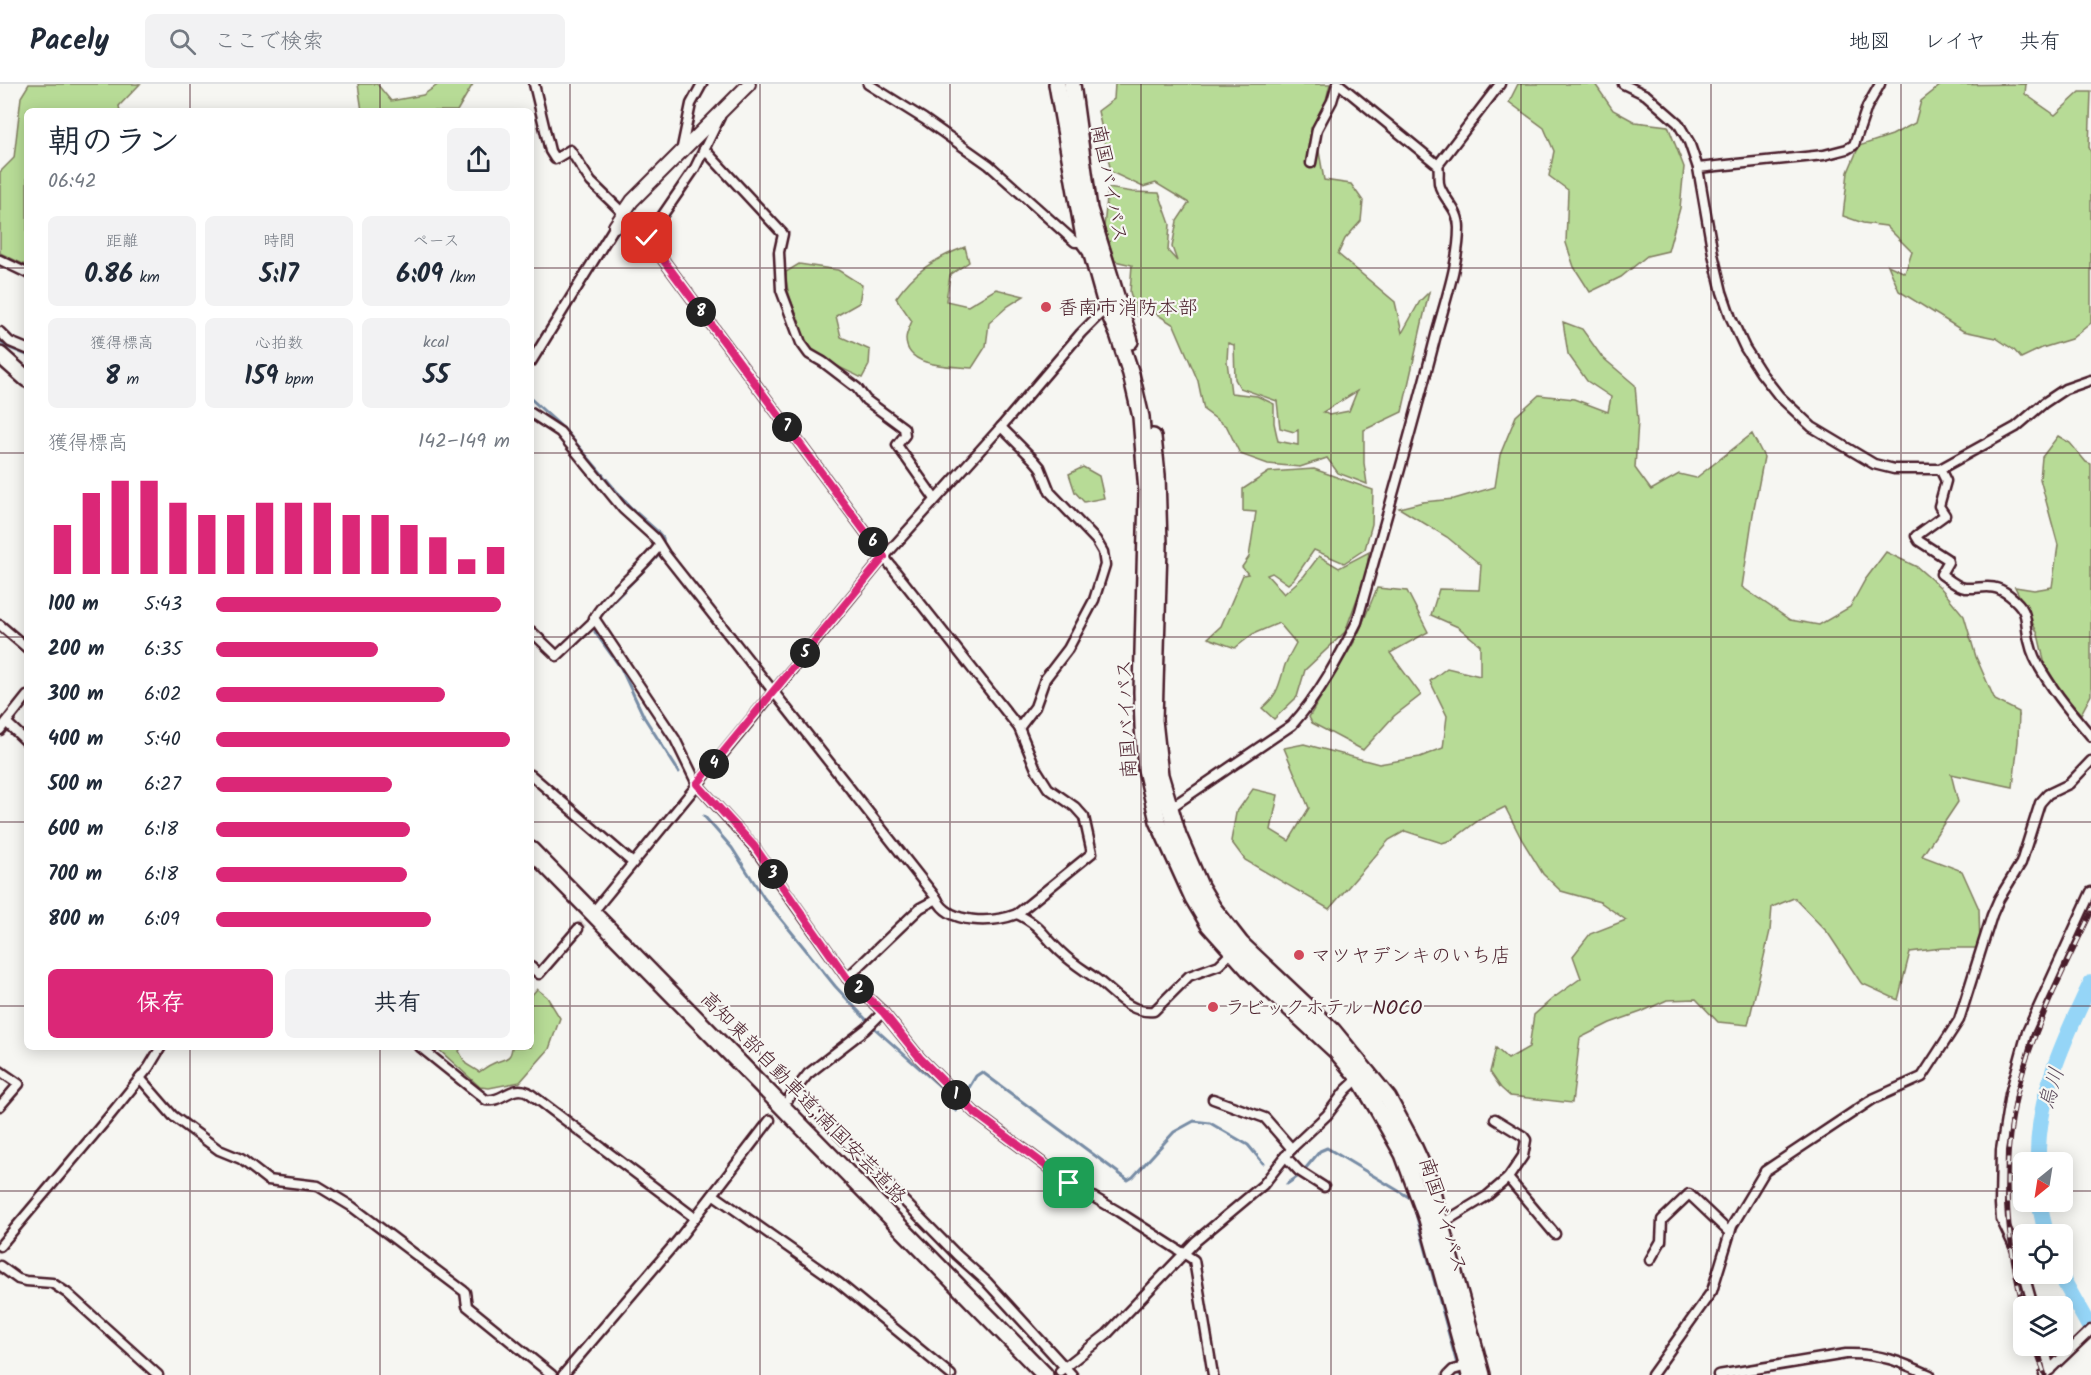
<!DOCTYPE html>
<html lang="ja">
<head>
<meta charset="utf-8">
<style>
  :root { --surface:#fff; --page:#f2f2f3; --text:#1f2937; --muted:#747a83; --line:#e0e1e3; --accent:#db2777 }
  body { margin:0; font-family:Kalam,"Klee One",sans-serif; background:var(--page); color:var(--text); height:100vh; display:flex; flex-direction:column; font-size:22px; white-space:nowrap }
  * { box-sizing:border-box; margin:0 }
  p { font-size:20px; color:var(--muted) }
  .icon { flex:none; width:33px; height:33px; fill:none; stroke:currentColor; stroke-width:2; stroke-linecap:round; stroke-linejoin:round }
  .map { position:relative; flex:1; overflow:hidden }
  .sheet { position:absolute; left:24px; top:24px; width:510px; height:942px; display:flex; flex-direction:column; background:var(--surface); border-radius:9px; box-shadow:0 3px 15px #0003 }
  .sheet>* { flex:none }
  .needle { width:39px; rotate:210deg }
  .controls { position:absolute; left:2013px; top:1068px; display:grid; gap:12px }
  .controls a { display:grid; place-items:center; width:60px; height:60px; border-radius:9px; background:var(--surface); box-shadow:0 3px 15px #0003; font-size:30px }
  .pin { position:absolute; display:grid; place-items:center; width:51px; height:51px; color:#fff; margin:-26px; border-radius:12px; box-shadow:0 3px 9px #0006 }
  .km { position:absolute; width:30px; height:30px; margin:-15px; border-radius:50%; background:#222; color:#fff; font-size:16px; line-height:30px; text-align:center }
  .round { display:grid; place-items:center; flex:none; width:63px; height:63px; border-radius:9px; background:var(--page) }
  .summary { display:flex; align-items:center; justify-content:space-between; height:102px; padding:0 24px }
  h1 { font-size:33px; font-weight:700; line-height:45px }
  .figures { display:grid; grid-template-columns:repeat(3,1fr); gap:9px; height:102px; padding:6px 24px }
  .figures div { display:grid; align-content:center; border-radius:9px; background:var(--page); text-align:center }
  .figures b { font-size:26px; font-weight:700 }
  .figures small { font-size:16px; font-weight:400 }
  .figures p { font-size:16px }
  .chart { height:168px; padding:12px 24px }
  .chart p { display:flex; justify-content:space-between }
  .chart svg { width:100%; height:108px; margin-top:6px; stroke:var(--accent); stroke-width:6 }
  .cta { display:flex; gap:12px; margin-top:auto; padding:12px 24px }
  .cta a { flex:1; height:69px; border-radius:9px; background:var(--accent); color:#fff; font-size:24px; font-weight:700; line-height:69px; text-align:center }
  .cta a+a { background:var(--page); color:var(--text) }
  ul { padding:0 24px; list-style:none; font-size:20px }
  li { display:grid; grid-template-columns:96px 72px 1fr; align-items:center; height:45px }
  li i { height:15px; border-radius:8px; background:var(--accent) }
  header { display:flex; align-items:center; gap:36px; box-sizing:border-box; height:84px; padding:0 30px; background:var(--surface); border-bottom:2px solid var(--line) }
  header strong { font-size:28px }
  nav { display:flex; gap:33px; margin-inline-start:auto; font-size:21px }
  .search { width:420px; height:54px; background:var(--page); display:flex; align-items:center; gap:15px; box-sizing:border-box; padding:0 21px; border-radius:9px; color:var(--muted); font-size:22px }
  .map>svg:first-child { display:block }
</style>
</head>
<body>
<header>
<strong>Pacely</strong>
<div class="search"><svg class="icon" aria-label="search" viewBox="0 0 24 24"><circle cx="10" cy="10" r="6"/><path d="M15 15l6 6"/></svg>ここで検索</div>
<nav><a>地図</a><a>レイヤ</a><a>共有</a></nav>
</header>
<div class="map">
<svg width="2091" height="1291" viewBox="0 0 2091 1291">
  <rect width="100%" height="100%" fill="#f6f6f2"/>
  <filter id="ink" filterUnits="userSpaceOnUse"><feTurbulence type="fractalNoise" baseFrequency=".0167" numOctaves="2"/><feDisplacementMap in="SourceGraphic" scale="12" xChannelSelector="R" yChannelSelector="G"/><feConvolveMatrix kernelMatrix="1 2 1 2 8 2 1 2 1" color-interpolation-filters="sRGB"/></filter>
  <g filter="url(#ink)">
    <g fill="#b7db96" stroke="#807d60" stroke-width="1.5" fill-rule="evenodd">
      <polygon points="29,0 140,0 119,22 120,27 27,27 27,182 0,169 0,88 14,74 21,13"/>
      <polygon points="358,0 377,0 391,17 423,11 439,0 473,0 457,27 362,27"/>
      <path d="M1115,0H1330L1326,16L1314,39L1324,96L1351,100L1363,117L1361,137L1345,155L1338,170L1395,218L1402,249L1420,217L1429,208L1402,328L1364,346V379L1367,400L1338,389L1327,374L1300,383L1268,380L1240,370L1227,343L1204,326L1198,297L1174,241L1152,227L1137,232L1130,208L1132,181L1115,177L1104,143L1108,104L1133,108L1159,109L1170,140L1168,167L1177,177L1172,163L1177,137L1189,119L1156,99L1143,103L1111,88L1098,27L1114,15ZM1228,259L1234,261L1235,295L1240,304L1277,317L1280,344L1294,348L1298,346V361L1278,357L1274,339V320L1257,312L1231,309L1227,277ZM1357,307L1349,327L1329,331L1323,328Z"/>
      <polygon points="1518,0 1595,0 1613,26 1635,38 1668,42 1684,83 1680,124 1668,167 1647,172 1621,193 1590,208 1574,183 1566,159 1568,106 1549,92 1554,67 1544,44 1509,18"/>
      <polygon points="2026,0 2025,10 2055,31 2080,8 2091,8 2089,63 2091,69 2091,239 2071,255 2042,264 2021,274 2014,266 1996,254 1963,247 1899,207 1888,181 1905,189 1912,168 1886,142 1863,139 1843,132 1848,88 1859,62 1892,51 1915,39 1921,17 1941,1"/>
      <path d="M965,163L969,178L950,191L946,217L968,222L996,205L1024,212L1008,222L989,239L986,262L972,284C951,282 906,284 906,255C906,249 910,242 912,237L896,214C914,188 935,174 965,163Z"/>
      <path d="M799,180L838,186L862,201L859,219L836,232L841,253L870,266L869,281L862,294C840,283 814,274 802,251C798,243 797,233 794,224C789,210 786,204 786,188Z"/>
      <polygon points="1563,238 1582,245 1602,273 1635,301 1638,337 1635,384 1651,406 1679,390 1696,394 1752,350 1764,373 1753,430 1742,503 1790,536 1819,541 1850,523 1865,496 1886,468 1917,483 1940,503 1964,532 1976,573 1995,616 2019,628 2018,657 2013,703 1951,690 1958,718 1922,772 1962,787 1979,825 1980,864 1942,864 1910,868 1898,916 1861,899 1828,849 1794,814 1772,823 1770,847 1748,941 1718,938 1696,915 1667,916 1641,928 1610,939 1580,954 1572,1019 1510,1012 1501,1004 1490,988 1496,964 1508,975 1529,963 1534,931 1552,915 1581,894 1573,872 1590,850 1626,836 1600,818 1561,807 1543,790 1522,756 1505,723 1479,736 1452,756 1442,759 1405,747 1389,756 1329,825 1245,776 1231,757 1236,729 1253,705 1278,711 1271,746 1289,757 1309,724 1284,664 1304,660 1379,680 1420,673 1443,664 1447,632 1430,597 1447,584 1480,592 1480,561 1458,543 1431,531 1439,505 1479,506 1481,481 1447,453 1399,424 1423,418 1454,415 1495,403 1500,371 1516,332 1539,311 1574,315 1608,328 1611,313 1587,297 1568,270"/>
      <polygon points="2058,352 2070,359 2086,378 2091,380 2091,611 2081,630 2062,609 2045,581 2038,550 2015,503 2034,506 2052,503 2058,461 2040,395 2042,373"/>
      <polygon points="1083,383 1099,392 1104,414 1084,418 1075,408 1069,390"/>
      <path d="M1314,385L1373,406L1372,440L1365,465L1344,479L1314,466L1294,495L1288,500L1272,489L1267,491L1284,510L1304,492L1319,472L1339,484L1369,468L1366,490L1345,548L1305,586L1297,613L1274,635L1262,624C1279,610 1279,600 1285,581C1288,574 1292,566 1296,559L1279,539L1253,550L1235,564L1208,554L1221,542L1243,491L1248,490L1242,483L1249,473L1256,428L1243,427V405L1269,388Z"/>
      <polygon points="1377,504 1407,507 1428,548 1390,569 1421,611 1394,632 1363,666 1312,639 1309,633 1356,555"/>
      <path d="M537,905L547,913L560,934L549,965L520,998L489,1004L480,1003L436,963H462L459,967L466,980L479,988C483,986 487,982 492,980C502,974 511,978 512,963H531V912Z"/>
    </g>
    <g fill="none" stroke-linecap="round" stroke-linejoin="round">
      <g stroke="#778ca5" stroke-width="3">
        <polyline points="0,257 5,262 27,271"/>
        <polyline points="531,315 564,345 629,422 656,446 663,454 664,463"/>
        <polyline points="603,528 661,469"/>
        <polyline points="595,543 595,548 621,584 644,633 679,688"/>
        <polyline points="704,732 732,764 764,814 835,902 872,942 944,1006 947,1016 956,1027"/>
        <polyline points="964,1012 976,992 982,988 1128,1096 1133,1093 1174,1048 1194,1037 1210,1039 1248,1061 1263,1079"/>
        <polyline points="1287,1100 1300,1091 1320,1067 1327,1064 1412,1115 1460,1291"/>
      </g>
      <g stroke="#95d5f7" stroke-width="16">
        <path d="M2038,1078C2036,1015 2064,955 2091,899"/>
        <polyline points="2039,1118 2046,1150"/>
        <polyline points="2060,1190 2091,1246"/>
      </g>
      <polyline stroke="#d4cbca" stroke-width="8" stroke-dasharray="8 4" stroke-linecap="butt" points="578,845 593,827"/>
      <defs>
        <g id="street">
          <polyline points="534,0 550,67 555,75 570,66 591,98 623,129"/>
          <polyline points="868,0 924,35 989,81 1075,158 1087,158"/>
          <polyline points="1623,0 1646,11 1678,39 1689,58 1698,84 1713,170 1722,208 1731,234 1745,264 1761,289 1779,312 1812,343 1874,380 1894,385 1940,385 2016,343 2044,319 2065,305 2091,296"/>
          <polyline points="704,65 783,150 779,168 781,206 801,259 809,270 823,278 857,304 866,316 904,344 905,351 897,361 935,415"/>
          <polyline points="681,68 691,20 702,0"/>
          <polyline points="1311,79 1317,45 1332,17 1337,0"/>
          <polyline points="1438,81 1500,0"/>
          <polyline points="1698,84 1824,71 1847,65 1854,61 1867,23 1880,0"/>
          <polyline points="0,176 27,189"/>
          <polyline points="0,248 10,258 27,265"/>
          <polyline points="531,278 615,142"/>
          <path d="M531,329L560,348L623,425L655,454L665,470L937,815C949,841 993,839 1017,830L1092,769L1084,733L1075,723L1048,704L1036,685L1019,644L884,473L647,154L695,84L720,33"/>
          <polyline points="1001,343 1034,376 1040,383 1050,408 1096,456 1103,468 1105,481 1094,516 1068,565 1045,595 1035,623 1019,644"/>
          <path d="M1940,385L1946,397L1939,422L1945,431L1916,452L1919,457L1947,475L1948,478L1941,490C1948,495 1957,503 1965,504C1983,505 1992,498 2009,511C2032,529 2023,536 2030,560C2032,570 2038,581 2043,589C2057,612 2074,632 2091,652"/>
          <path d="M659,462C640,488 611,506 594,534L675,655L697,700L754,763L847,894L883,928L920,974L974,1028L1069,1099L1119,1128L1194,1176L1213,1291"/>
          <polyline points="0,541 27,564"/>
          <polyline points="531,547 557,572 595,536"/>
          <polyline points="7,639 27,658"/>
          <polyline points="0,646 27,612"/>
          <polyline points="531,691 633,779"/>
          <path d="M1170,724L1292,641C1319,611 1339,574 1357,538C1383,444 1411,350 1435,255C1444,221 1459,179 1459,144C1459,126 1446,118 1440,103C1437,95 1440,89 1438,81L1339,0"/>
          <polyline points="598,822 884,473 1001,343 1081,249 1099,231 1110,223"/>
          <path d="M1017,830C1042,842 1043,852 1062,869C1072,879 1084,886 1095,894C1113,907 1129,930 1154,927L1189,892L1219,881L1234,866"/>
          <polyline points="531,883 539,890 578,845"/>
          <polyline points="847,894 920,824 937,815"/>
          <path d="M420,963L486,1016C502,1019 511,1000 528,1008L695,1134"/>
          <polyline points="0,987 19,1000 0,1022"/>
          <polyline points="140,994 173,1032 219,1066 241,1075 268,1096 318,1102 351,1122 465,1208 467,1222 552,1291"/>
          <polyline points="796,1007 957,1171 986,1197 1072,1291"/>
          <polyline points="789,1014 808,990 866,945 883,928"/>
          <polyline points="1213,1015 1265,1034 1292,1065"/>
          <polyline points="1495,1035 1523,1052 1526,1056 1523,1072 1508,1094"/>
          <polyline points="1285,1072 1299,1087 1324,1103"/>
          <polyline points="714,1111 839,1199 951,1291"/>
          <polyline points="1441,1140 1487,1112 1508,1094 1555,1150"/>
          <polyline points="0,1162 107,1035 149,983 161,963"/>
          <polyline points="1650,1176 1661,1157 1662,1136 1689,1110 1730,1149"/>
          <polyline points="0,1182 18,1195 26,1197 52,1199 67,1209 158,1291"/>
          <polyline points="2033,1222 2019,1173 2001,1135 2000,1120 2001,1066 2010,1010 2027,948 2091,808"/>
          <polyline points="2044,1262 2050,1286"/>
          <polyline points="1060,1287 1107,1250 1196,1157 1263,1101 1293,1063 1327,1031 1346,1006 1359,994"/>
          <polyline points="563,1291 678,1156 770,1036"/>
          <polyline points="1448,1291 1453,1286 1467,1282"/>
          <polyline points="1652,1291 1712,1207 1732,1142 1765,1087 1873,1015 1922,993 1959,936 1992,831 1999,815 2021,779 2040,719 2048,710 2069,700 2091,677"/>
          <path d="M1718,1291L1846,1270C1880,1269 1901,1278 1930,1291"/>
          <polyline points="2044,1291 2091,1246"/>
        </g>
        <polyline id="secondary" points="615,142 632,117 749,0"/>
        <g id="highway">
          <polyline points="1057,0 1085,159 1091,167 1107,224 1118,250 1131,290 1141,333 1147,408 1142,608 1143,642 1146,685 1158,737 1193,814 1209,841 1251,888 1336,967 1359,994 1380,1029 1403,1070 1427,1135 1470,1291"/>
          <polyline points="1072,0 1089,125 1130,257"/>
          <polyline points="0,271 27,295"/>
          <polyline points="1153,353 1157,391 1159,461 1154,636 1160,691 1178,751 1200,802 1213,824 1241,860 1333,947 1388,1014 1412,1059 1428,1094 1482,1291"/>
          <polyline points="531,766 1045,1291"/>
        </g>
      </defs>
      <use href="#street" stroke="#4a1f2b" stroke-width="13"/>
      <use href="#secondary" stroke="#4a1f2b" stroke-width="16"/>
      <use href="#highway" stroke="#4a1f2b" stroke-width="20"/>
      <use href="#street" stroke="#f6f6f2" stroke-width="8"/>
      <use href="#secondary" stroke="#f6f6f2" stroke-width="12"/>
      <use href="#highway" stroke="#f6f6f2" stroke-width="15"/>
      <defs>
        <g id="rail">
          <path d="M2024,1226C2002,1144 2000,1056 2027,974C2044,924 2068,877 2091,829"/>
          <polyline points="2035,1262 2045,1291"/>
        </g>
      </defs>
      <use href="#rail" stroke="#4a1f2b" stroke-width="5"/>
      <use href="#rail" stroke="#f6f6f2" stroke-width="3" stroke-dasharray="9" stroke-linecap="butt"/>
    </g>
  </g>
  <g fill="none" stroke-linecap="round" stroke-linejoin="round" filter="url(#ink)">
    <defs>
      <polyline id="route" points="647,154 884,473 697,700 754,762 847,894 883,928 920,974 974,1028 1069,1099"/>
    </defs>
    <use href="#route" stroke="#fff" stroke-width="12"/>
    <use href="#route" stroke="#db2777" stroke-width="8"/>
  </g>
  <path fill="none" stroke="#4a1f2b" stroke-width="1.5" stroke-opacity="0.55" d="M190,0V27M380,0V27M570,0V1291M760,0V1291M950,0V1291M1141,0V1291M1331,0V1291M1521,0V1291M1711,0V1291M1901,0V1291M0,184H27M531,184H2091M0,369H27M531,369H2091M0,553H27M531,553H2091M0,738H27M531,738H2091M0,922H27M531,922H2091M190,963V1291M380,963V1291M0,1107H2024M2062,1107H2091"/>
  <g fill="#d1495b" stroke="#f6f6f2" stroke-width="2">
    <circle cx="1046" cy="223" r="6"/>
    <circle cx="1299" cy="871" r="6"/>
    <circle cx="1213" cy="923" r="6"/>
  </g>
  <g text-anchor="middle" stroke-width="4.5" stroke-linejoin="round" paint-order="stroke">
    <g font-size="20" fill="#4a1f2b" stroke="#f6f6f2">
      <text transform="translate(1110 99) rotate(79)" y="7">南国バイパス</text>
      <text transform="translate(1126 635) rotate(-93)" y="7">南国バイパス</text>
      <text transform="translate(804 1013) rotate(46)" y="7">高知東部自動車道;南国安芸道路</text>
      <text transform="translate(1444 1131) rotate(73)" y="7">南国バイパス</text>
    </g>
    <g font-size="20" fill="#4a1f2b" stroke="#f6f6f2" text-anchor="start">
      <text x="1058" y="230">香南市消防本部</text>
      <text x="1311" y="878">マツヤデンキのいち店</text>
      <text x="1225" y="930">ラビックホテル NOCO</text>
    </g>
    <g font-size="21" font-style="italic" fill="#5d4c5e" stroke="#f6f6f2">
      <text transform="translate(2051 1004) rotate(-73)" y="7">烏川</text>
    </g>
  </g>
</svg>
<div class="controls">
<a><svg class="needle" viewBox="-14 -14 28 28"><path d="M0-13l5 13h-10z" fill="#e53935"/><path d="M0 13l5-13h-10z" fill="#747a83"/></svg></a>
<a><svg class="icon" aria-label="locate" viewBox="0 0 24 24"><circle cx="12" cy="12" r="6"/><path d="M12 2v4M12 18v4M2 12h4M18 12h4"/></svg></a>
<a><svg class="icon" aria-label="layers" viewBox="0 0 24 24"><path d="M12 4l9 5-9 5-9-5zM3 14l9 5 9-5"/></svg></a>
</div>
<div class="pin" style="left:1069px;top:1099px;background:#1e9e55"><svg class="icon" aria-label="arrive" viewBox="0 0 24 24"><path d="M6 21V4h12l-3 4 3 4H6"/></svg></div>
<div class="pin" style="left:647px;top:154px;background:#d93025"><svg class="icon" aria-label="check" viewBox="0 0 24 24"><path d="M5 12l5 5 9-10"/></svg></div>
<b class="km" style="left:956px;top:1011px">1</b>
<b class="km" style="left:859px;top:905px">2</b>
<b class="km" style="left:773px;top:790px">3</b>
<b class="km" style="left:714px;top:680px">4</b>
<b class="km" style="left:805px;top:569px">5</b>
<b class="km" style="left:873px;top:458px">6</b>
<b class="km" style="left:787px;top:343px">7</b>
<b class="km" style="left:701px;top:228px">8</b>
<section class="sheet">
<div class="summary"><div><h1>朝のラン</h1><p>06:42</p></div><a class="round"><svg class="icon" aria-label="share" viewBox="0 0 24 24"><path d="M12 15V3M7 8l5-5 5 5M5 13v7h14v-7"/></svg></a></div>
<div class="figures">
<div><p>距離</p><b>0.86<small> km</small></b></div>
<div><p>時間</p><b>5:17</b></div>
<div><p>ペース</p><b>6:09<small> /km</small></b></div>
</div>
<div class="figures">
<div><p>獲得標高</p><b>8<small> m</small></b></div>
<div><p>心拍数</p><b>159<small> bpm</small></b></div>
<div><p>kcal</p><b>55</b></div>
</div>
<div class="chart"><p><span>獲得標高</span>142–149 m</p>
<svg viewBox="0 0 160 44" preserveAspectRatio="none"><path d="M5 44V24M15 44V11M25 44V6M35 44V6M45 44V15M55 44V20M65 44V20M75 44V15M85 44V15M95 44V15M105 44V20M115 44V20M125 44V24M135 44V29M145 44V38M155 44V33"/></svg>
</div>
<ul>
<li><b>100 m</b>5:43<i style="width:97%"></i></li>
<li><b>200 m</b>6:35<i style="width:55%"></i></li>
<li><b>300 m</b>6:02<i style="width:78%"></i></li>
<li><b>400 m</b>5:40<i style="width:100%"></i></li>
<li><b>500 m</b>6:27<i style="width:60%"></i></li>
<li><b>600 m</b>6:18<i style="width:66%"></i></li>
<li><b>700 m</b>6:18<i style="width:65%"></i></li>
<li><b>800 m</b>6:09<i style="width:73%"></i></li>
</ul>
<div class="cta"><a>保存</a><a>共有</a></div>
</section>
</div>
</body>
</html>
